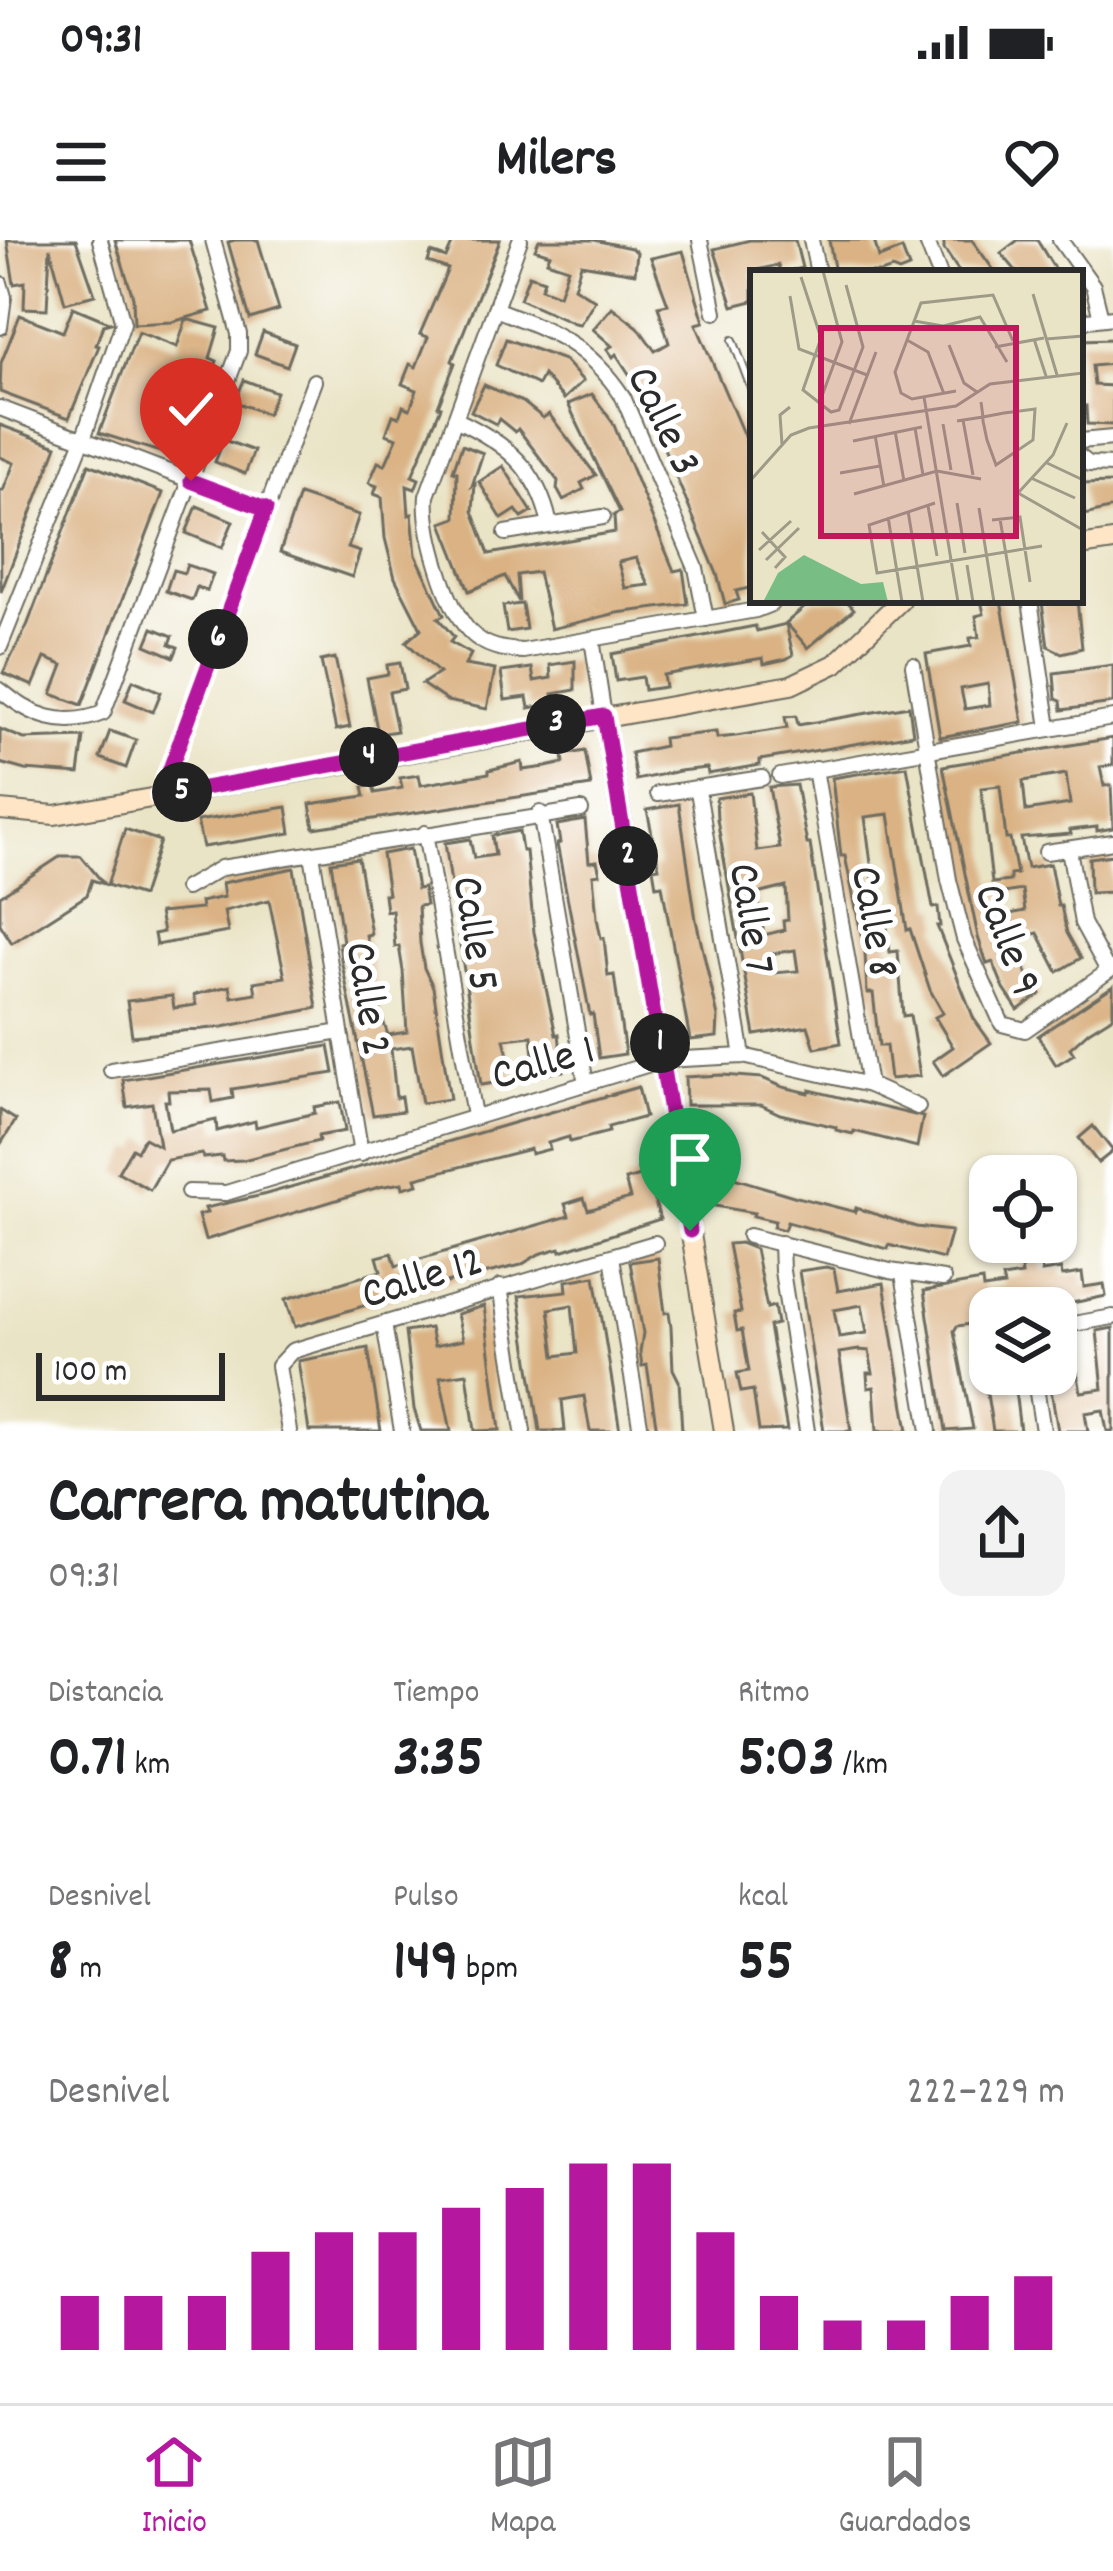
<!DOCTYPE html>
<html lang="es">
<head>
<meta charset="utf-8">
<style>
  :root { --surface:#fff; --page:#f2f2f2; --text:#202124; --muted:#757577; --line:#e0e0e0; --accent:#b5179e }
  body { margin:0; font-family:Dekko,sans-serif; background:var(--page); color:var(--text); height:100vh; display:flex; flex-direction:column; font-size:45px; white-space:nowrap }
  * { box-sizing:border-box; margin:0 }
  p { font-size:39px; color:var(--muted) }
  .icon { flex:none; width:66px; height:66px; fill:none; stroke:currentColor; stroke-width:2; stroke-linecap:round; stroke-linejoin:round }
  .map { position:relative; height:1191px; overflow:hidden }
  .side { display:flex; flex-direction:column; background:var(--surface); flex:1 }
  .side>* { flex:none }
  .fabs { position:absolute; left:969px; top:915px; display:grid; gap:24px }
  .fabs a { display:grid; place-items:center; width:108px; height:108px; border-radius:24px; background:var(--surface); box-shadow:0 3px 9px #0004; font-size:60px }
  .scale { position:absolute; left:36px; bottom:30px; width:189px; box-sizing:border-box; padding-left:12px; border:6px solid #2b2b2b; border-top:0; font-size:33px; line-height:42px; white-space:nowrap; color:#2b2b2b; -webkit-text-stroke:9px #fff; paint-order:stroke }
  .pin { position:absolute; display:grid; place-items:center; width:102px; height:102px; color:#fff; margin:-123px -51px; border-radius:50% 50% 50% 0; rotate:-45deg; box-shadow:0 0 12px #0007 }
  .pin .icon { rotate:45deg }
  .km { position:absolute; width:60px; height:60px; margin:-30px; border-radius:50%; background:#222; color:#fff; font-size:33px; line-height:60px; text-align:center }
  .round { display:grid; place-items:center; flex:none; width:126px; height:126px; border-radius:24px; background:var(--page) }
  .overview { display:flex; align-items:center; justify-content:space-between; height:204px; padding:0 48px }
  h1 { font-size:66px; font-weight:700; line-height:90px }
  .stats { display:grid; grid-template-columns:repeat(3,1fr); gap:18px; height:204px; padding:12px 48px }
  .stats div { display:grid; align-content:center }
  .stats b { font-size:60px; font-weight:700 }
  .stats small { font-size:33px; font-weight:400 }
  .stats p { font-size:33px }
  .chart { height:336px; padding:24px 48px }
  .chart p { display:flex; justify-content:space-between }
  .chart svg { width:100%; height:216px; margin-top:12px; stroke:var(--accent); stroke-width:6 }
  .status { display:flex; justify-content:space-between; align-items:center; height:84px; padding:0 60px; background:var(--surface); direction:ltr }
  .status svg { height:33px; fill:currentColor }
  header { display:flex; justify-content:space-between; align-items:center; height:156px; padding:0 48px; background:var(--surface); font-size:54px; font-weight:700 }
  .menu { display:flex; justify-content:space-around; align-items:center; height:168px; border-top:3px solid var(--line); background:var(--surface); font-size:33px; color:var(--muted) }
  .menu a { display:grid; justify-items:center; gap:6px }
  .menu .on { color:var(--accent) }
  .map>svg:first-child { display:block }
</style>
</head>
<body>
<div class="status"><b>09:31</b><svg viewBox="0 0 49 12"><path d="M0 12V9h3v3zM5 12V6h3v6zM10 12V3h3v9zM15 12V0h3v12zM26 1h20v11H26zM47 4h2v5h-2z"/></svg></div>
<header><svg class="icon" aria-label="menu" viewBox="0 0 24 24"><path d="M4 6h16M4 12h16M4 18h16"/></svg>Milers<svg class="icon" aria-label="heart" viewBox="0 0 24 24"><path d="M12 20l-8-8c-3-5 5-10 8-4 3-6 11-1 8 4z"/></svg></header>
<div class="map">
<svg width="1113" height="1191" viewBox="0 0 1113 1191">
  <rect width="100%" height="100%" fill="#fff"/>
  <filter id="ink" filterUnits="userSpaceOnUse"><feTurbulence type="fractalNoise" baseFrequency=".00833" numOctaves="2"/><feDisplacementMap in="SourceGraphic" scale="24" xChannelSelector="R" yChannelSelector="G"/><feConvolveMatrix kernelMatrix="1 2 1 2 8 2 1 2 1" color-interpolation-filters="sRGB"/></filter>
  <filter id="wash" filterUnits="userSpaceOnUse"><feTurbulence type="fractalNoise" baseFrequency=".004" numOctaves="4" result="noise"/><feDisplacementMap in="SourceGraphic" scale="48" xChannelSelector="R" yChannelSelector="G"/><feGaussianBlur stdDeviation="2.7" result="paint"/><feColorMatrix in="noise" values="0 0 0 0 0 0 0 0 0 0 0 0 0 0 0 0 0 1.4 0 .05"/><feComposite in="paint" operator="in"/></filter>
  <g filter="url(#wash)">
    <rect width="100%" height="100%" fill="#eae4c6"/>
    <g id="blocks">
      <g fill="#dab284" fill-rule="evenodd">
        <polygon points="7,0 76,0 95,55 65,63 50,8 47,69 24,68 25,42 14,44"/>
        <polygon points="115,0 189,0 211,71 172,82 134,84 133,57"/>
        <polygon points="235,0 258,0 279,70 250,79 228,2"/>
        <polygon points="454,0 500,0 452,121 455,123 438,166 441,167 412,236 419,239 415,249 407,246 409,275 412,274 416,315 444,375 438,378 454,397 450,402 471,414 465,425 495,430 487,469 447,461 422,444 439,433 406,402 421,389 395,338 385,298 382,257 374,254 377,246 369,243 378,222 385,225 397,198 386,194 393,175 399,177 403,166 410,169 417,150 402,144 410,124 416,127 428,97 420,94 448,29 428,22 431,13 446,18"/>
        <polygon points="539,0 594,0 631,8 637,12 635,33 581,24 574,47 595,60 580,84 574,83 520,59 529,35 544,40 541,48 559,55 568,28 547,21 550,14 535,9"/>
        <polygon points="750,0 795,0 802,28 780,33 778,25 753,31 753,61 733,66 714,9"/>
        <polygon points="829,0 874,0 879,18 902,9 909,28 899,32 892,29 881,33 835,33"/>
        <polygon points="944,0 972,0 993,29 988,33 960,33 944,9"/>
        <polygon points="1018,0 1037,0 1057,33 1018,33 1001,13"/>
        <polygon points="683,11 704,82 696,84 753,217 753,347 736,351 739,360 725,364 717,334 639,149 616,114 613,117 607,109 612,106 593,89 612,67 638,87 655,111 669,103 658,66 668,64 651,18"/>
        <polygon points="73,67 111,83 103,85 96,105 99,106 69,178 0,152 1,123 20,75 63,92"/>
        <polygon points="186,79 219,88 210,118 217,121 179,218 99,193 138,92 177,107"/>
        <polygon points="263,92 295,104 287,126 255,114"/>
        <polygon points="506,99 564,120 583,141 564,159 543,135 538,145 496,125"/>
        <polygon points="1113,99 1113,124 1092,126 1094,145 1113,146 1113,185 1087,184 1086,166 1080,167 1080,100"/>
        <polygon points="244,140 276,152 267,174 235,162"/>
        <polygon points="484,145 523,162 543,178 549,174 596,235 581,243 584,249 563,260 557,249 558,241 518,189 515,192 499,179 496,184 471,171"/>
        <path d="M592,154L613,183L674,331L683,329L688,364L617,373L551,389L538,332L517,335L519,362L505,336L469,351L442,283L456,278L457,232L453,231L462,205L483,213L472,246L475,244L473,271L489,314L615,292L614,275L620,272L568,164ZM636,318L649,345L625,348L618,322Z"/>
        <polygon points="0,185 57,206 1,352 0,250 3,251 14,223 0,217"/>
        <polygon points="224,200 254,211 245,234 215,222"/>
        <polygon points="89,224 163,253 82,465 52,454 63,425 45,418 33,446 3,433 27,386"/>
        <polygon points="503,226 532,272 522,278 516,270 502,279 479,242"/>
        <polygon points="1113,243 1113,268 1085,275 1081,244"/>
        <polygon points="299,255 359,275 348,308 360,312 352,337 280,312"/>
        <polygon points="197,266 233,281 222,308 186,293"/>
        <polygon points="187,325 213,334 207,351 197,347 192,360 166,351 173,330 184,333"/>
        <polygon points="813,360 846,360 854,369 808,408 786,383"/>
        <path d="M981,360H1001L1023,482L940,497L926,414L971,406L970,398L979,397L976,376L984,374ZM988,444L990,465L965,469L961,449Z"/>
        <polygon points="1047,360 1077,360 1082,408 1062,413 1048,406 1042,362"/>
        <polygon points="522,364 526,389 507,392 503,366"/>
        <polygon points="786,384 793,415 786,419 764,424 763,418 663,435 665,447 644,450 642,437 616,441 612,414 755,386 757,391"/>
        <polygon points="153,388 173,396 170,404 178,407 174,417 146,405"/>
        <polygon points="335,418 350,487 336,490 321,421"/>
        <polygon points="575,421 575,450 553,454 554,464 529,468 527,457 505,460 501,432 532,428 534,441 551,438 550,425"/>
        <polygon points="400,423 405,449 389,452 397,491 378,494 367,438 388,434 387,425"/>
        <polygon points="1113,425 1113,463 1062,470 1061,461 1056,459 1054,433"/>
        <polygon points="133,440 161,452 153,472 125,460"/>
        <polygon points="909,466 913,494 760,520 760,525 708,534 707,528 679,531 636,540 631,513 664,506 663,498 716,492 717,498 736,496 787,488 785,477 796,476 798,485"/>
        <polygon points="0,489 24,499 84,497 79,534 25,530 0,523"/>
        <polygon points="110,491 136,500 126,528 100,518"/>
        <path d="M1113,498V525L1100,527L1104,546L1111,545L1113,588L1097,591V587L1070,590L1071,594L1021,598L1027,628L1050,624L1058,666H1061L1067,693L1081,718L1058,732L1038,693L1013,699L1028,736L1041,754L1018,770L1004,749L993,722L987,724L978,697L943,526ZM1066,534L1070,564L1026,571L1023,541ZM1000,546L1006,599H1010L1017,634L1010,635V641L992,643L981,548ZM1022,650L1025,671L1000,676L997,654Z"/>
        <polygon points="585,511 591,546 314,588 310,564 365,556 363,547 373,545 375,553 402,548 400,538 419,535 421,545 489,533 489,530 522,522 523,530 546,527 564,523 563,515"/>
        <polygon points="907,526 933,668 938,667 940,686 937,686 974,779 991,803 943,836 933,821 953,807 935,777 943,773 930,750 910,689 907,690 889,574 865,577 878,678 886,678 890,712 898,711 903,776 910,775 920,836 890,839 886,806 879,806 873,753 867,753 865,713 845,616 841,616 832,538"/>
        <path d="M796,545L807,604H810L841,803L815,808L808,786L755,795L717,579L716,558L750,553L757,611L780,608L769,547ZM786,647L788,680L783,681L784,690L764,695L757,654ZM795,710L798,731L774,733L770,714Z"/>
        <polygon points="679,564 696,680 718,777 717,797 690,800 662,645 656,646 653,628 659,627 647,570"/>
        <polygon points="287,567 291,593 203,607 197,581"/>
        <polygon points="585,580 589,622 597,621 600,634 593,635 597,678 601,698 604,698 608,736 614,735 625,814 599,818 593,774 590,775 557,604 560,603 557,585"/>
        <polygon points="125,589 160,601 142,656 107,645"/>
        <polygon points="519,591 522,611 526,611 534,692 556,795 559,794 563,831 536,835 532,796 504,799 514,840 481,845 445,603 470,599 474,618 495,615 492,596"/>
        <polygon points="410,609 417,649 423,648 426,665 418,666 420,703 424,728 433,747 450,859 422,863 412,806 391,809 396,858 401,857 403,871 373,875 341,719 339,703 343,702 331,622 358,618 371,694 366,695 381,775 388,795 407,792 403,731 399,706 395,707 392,670 386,671 384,654 388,654 382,614"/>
        <polygon points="1113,615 1113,652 1090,653 1089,618"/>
        <polygon points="61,616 81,616 104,644 92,640 87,655 12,703 0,684 0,656"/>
        <polygon points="294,628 317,768 223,787 132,796 127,761 172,756 174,768 196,765 194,755 216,749 230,746 232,757 256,753 254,742 285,737 269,660 224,671 228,692 156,705 154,694 163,692 159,673 201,669 200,662 224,657 222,643"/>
        <polygon points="1113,746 1113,776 1089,791 1070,808 1074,814 1056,825 1038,796"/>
        <polygon points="329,806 334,833 232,849 233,858 213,862 211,850 168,851 169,861 165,861 170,890 216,880 217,891 255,881 256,887 315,873 314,867 340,862 345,891 318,896 319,901 243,920 223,921 222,916 203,918 202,914 167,920 150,950 118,932 132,908 137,911 144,898 159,906 152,863 127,867 123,840"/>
        <polygon points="722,835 762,838 783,847 809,853 810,850 923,877 917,907 854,891 853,894 836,890 836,887 780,874 761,865 686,865 685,837"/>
        <polygon points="638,847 645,877 608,887 609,892 570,902 569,897 548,903 550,909 531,914 530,909 416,938 418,944 403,948 402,943 379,947 205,1000 198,975 207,973 205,968 263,955"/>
        <polygon points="0,870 16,880 0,905"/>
        <polygon points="1093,886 1113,911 1098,923 1079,898"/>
        <polygon points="655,924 659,936 648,939 660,979 561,1011 560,1008 539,1014 521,1025 412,1051 295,1087 286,1059 381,1031 377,1017 392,1013 396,1026 569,976 565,964 584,958 588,970 630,958 625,940 640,936 638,929"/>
        <polygon points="707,928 728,929 727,936 797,957 855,972 856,968 916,987 951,991 943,1019 889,1005 888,1009 787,982 784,990 773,987 775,981 753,976 754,973 704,964"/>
        <polygon points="740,1003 755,1009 767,1068 774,1066 777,1084 769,1086 787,1190 759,1191 753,1150 741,1152 737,1133 749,1131 742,1090 737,1091 734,1073 741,1072 728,1004"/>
        <polygon points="658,1018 665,1073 669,1072 671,1087 673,1129 679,1141 682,1191 657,1191 647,1125 642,1126 640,1112 643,1093 630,1022"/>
        <polygon points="1040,1020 1042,1032 1061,1029 1062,1036 1082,1033 1084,1047 1104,1044 1106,1056 1048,1068 987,1068 987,1073 975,1075 976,1083 957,1086 954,1091 973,1189 946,1191 924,1051 982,1041 983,1049 1004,1046 1002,1038 1022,1035 1020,1023"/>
        <path d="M826,1027L834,1029L838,1051L884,1043L908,1191H877L874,1147L868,1148L867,1133H873L869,1111L859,1110L839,1113L851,1191H824L799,1031ZM862,1065L867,1093L839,1097L834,1070Z"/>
        <path d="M595,1036L620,1191H590L584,1156L562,1160L565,1191H540L519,1056L567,1051L566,1041ZM572,1065L577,1113L555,1116L549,1069Z"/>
        <polygon points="484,1066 500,1190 475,1191 467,1133 440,1137 451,1191 421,1191 414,1169 405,1092 430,1088 434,1106 463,1100 457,1074"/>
        <polygon points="1113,1088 1113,1191 1107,1191 1103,1170 1085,1173 1088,1191 1058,1191 1050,1144 1051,1134 1056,1134 1056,1098 1070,1096 1081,1152 1103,1149 1097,1091"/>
        <polygon points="368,1108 381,1191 309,1191 298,1121"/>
        <polygon points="990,1109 990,1134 1013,1134 1020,1191 993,1191 980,1111"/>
      </g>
    </g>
  </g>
  <g filter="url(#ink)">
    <use href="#blocks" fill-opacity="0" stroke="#6e6c61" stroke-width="3"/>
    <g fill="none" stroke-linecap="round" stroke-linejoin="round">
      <defs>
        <polyline id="lane" points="733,100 753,153"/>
        <g id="street">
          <path d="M520,0L427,256C424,291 446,366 470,392C485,407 503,410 523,411L756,370L771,364"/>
          <polyline points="700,0 715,72"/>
          <polyline points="811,0 818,33"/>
          <polyline points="926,0 939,33"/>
          <polyline points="1060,0 1093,46 1101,78"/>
          <polyline points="0,43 4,57 0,87"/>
          <path d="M495,69C553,91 588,104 623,157L696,328L706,379"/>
          <polyline points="1080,81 1113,77"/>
          <polyline points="0,168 266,269"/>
          <path d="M455,179C506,203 538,228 550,285"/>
          <polyline points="1080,201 1113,198"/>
          <polyline points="1080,217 1089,224 1113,225"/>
          <polyline points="506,293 603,277"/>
          <polyline points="1030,360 1049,488"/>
          <polyline points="592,399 604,476"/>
          <polyline points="0,407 83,199 123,83 100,0"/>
          <polyline points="913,425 949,640 964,699 1002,784 1025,790 1113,728"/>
          <path d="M0,450C31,476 63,489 103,473L239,111V94L213,0"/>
          <polyline points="815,529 869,845"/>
          <polyline points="780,536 1113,478"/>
          <polyline points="698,551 743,816"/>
          <polyline points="658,554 762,538"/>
          <polyline points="160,556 314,141"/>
          <polyline points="540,573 586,844"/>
          <polyline points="425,593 474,876"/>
          <polyline points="1069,609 1082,683 1108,731"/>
          <polyline points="1046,612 1113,602"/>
          <polyline points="312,614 361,914"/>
          <polyline points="186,648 221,628 581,570"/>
          <polyline points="111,830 341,792"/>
          <polyline points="188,952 226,953 663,820 743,816 869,845 918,867"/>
          <polyline points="749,996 890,1031 943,1039"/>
          <polyline points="781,1003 782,1031 807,1191"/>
          <polyline points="612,1017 641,1191"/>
          <polyline points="903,1034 929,1191"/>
          <polyline points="500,1047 523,1191"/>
          <polyline points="384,1084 402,1191"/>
          <polyline points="1056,1087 1113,1077"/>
          <polyline points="980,1100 990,1098"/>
          <polyline points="1034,1134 1043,1191"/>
          <polyline points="289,1191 278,1126 292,1111 655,1003"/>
        </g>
        <g id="secondary">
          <polyline points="1080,306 1113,301"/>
          <polyline points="604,476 724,1191"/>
          <polyline points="0,570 55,575 791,445 835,424 901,360"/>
        </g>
      </defs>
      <use href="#lane" stroke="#6e6c61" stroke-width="10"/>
      <use href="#street" stroke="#6e6c61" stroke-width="18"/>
      <use href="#secondary" stroke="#6e6c61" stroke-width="22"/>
      <use href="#lane" stroke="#fff" stroke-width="6"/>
      <use href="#street" stroke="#fff" stroke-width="14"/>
      <use href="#secondary" stroke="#fde5c5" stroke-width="18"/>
    </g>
  </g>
  <g fill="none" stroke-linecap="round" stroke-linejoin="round" filter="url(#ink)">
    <defs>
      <polyline id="route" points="191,241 266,269 160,556 604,476 690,991"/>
    </defs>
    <use href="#route" stroke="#fff" stroke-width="24"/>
    <use href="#route" stroke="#b5179e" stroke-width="15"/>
  </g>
  <g text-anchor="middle" stroke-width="10" stroke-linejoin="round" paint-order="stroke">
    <g font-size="45" fill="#2b2b2b" stroke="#fff">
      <text transform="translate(667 179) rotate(64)" y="16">Calle 3</text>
      <text transform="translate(755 678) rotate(81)" y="16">Calle 7</text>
      <text transform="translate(878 681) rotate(80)" y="16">Calle 8</text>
      <text transform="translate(479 693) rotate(81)" y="16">Calle 5</text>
      <text transform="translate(1011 698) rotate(69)" y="16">Calle 9</text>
      <text transform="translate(372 758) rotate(81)" y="16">Calle 2</text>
      <text transform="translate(542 819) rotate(-16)" y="16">Calle 1</text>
      <text transform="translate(421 1034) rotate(-17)" y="16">Calle 12</text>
    </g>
  </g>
  <g transform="translate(750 30)">
    <rect width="333" height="333" fill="#eae4c6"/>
    <path d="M54,285L111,314L133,312L138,332H13L28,303Z" fill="#78be84"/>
    <path fill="none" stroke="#9e9a88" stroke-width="3" d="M51,7L71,68L53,120L81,142L89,140L113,77L96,15M283,24L307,105M40,26L49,79L117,105M164,51L193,56L230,47L257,92M284,69L296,106M296,69L333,66M157,70L178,82L194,124M199,75L214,113L227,122M245,77L294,68M206,121L162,129L151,123L145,102L171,33L243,25L263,71M174,127L208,332M69,134L92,72L73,1M213,150L223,205M207,151L233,147L254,143L285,139L283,170L246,195L237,170L233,151V147L231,132M317,153L303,185L268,223L333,260M99,154L126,82M193,154L201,200M165,158L173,205M145,161L154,211M125,165L134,217M103,171L172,157M32,174L30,145L40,137M297,193L331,209M90,203L130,196M281,208L325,228M0,211L41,165L59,158L206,136L240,114L333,103M104,224L187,201L231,209M185,233L119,255L127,303L292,276M207,233L215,283M178,236L187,286M229,238L244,332M158,241L173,332M138,247L152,332M250,249L264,332M242,250L270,247L280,312M12,262L35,287L25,298M9,280L41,251M16,290L49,258M217,295L223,332"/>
    <path fill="#c2185b" fill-opacity="0.15" stroke="#c2185b" stroke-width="6" d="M71,58H266V266H71Z"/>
    <rect width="333" height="333" fill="none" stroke="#2b2b2b" stroke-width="6"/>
  </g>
</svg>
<div class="fabs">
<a><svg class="icon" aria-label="locate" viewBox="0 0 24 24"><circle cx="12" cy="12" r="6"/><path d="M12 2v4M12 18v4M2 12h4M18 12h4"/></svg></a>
<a><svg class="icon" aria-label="layers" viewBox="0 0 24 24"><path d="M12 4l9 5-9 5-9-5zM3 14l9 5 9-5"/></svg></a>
</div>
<div class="scale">100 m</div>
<div class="pin" style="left:690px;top:991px;background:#1e9e55"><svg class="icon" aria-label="arrive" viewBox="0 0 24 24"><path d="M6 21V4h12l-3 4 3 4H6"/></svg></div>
<div class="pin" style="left:191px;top:241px;background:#d93025"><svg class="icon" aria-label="check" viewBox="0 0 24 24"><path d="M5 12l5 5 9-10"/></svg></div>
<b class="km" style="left:660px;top:803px">1</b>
<b class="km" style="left:628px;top:616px">2</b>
<b class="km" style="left:556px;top:484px">3</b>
<b class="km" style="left:369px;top:517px">4</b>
<b class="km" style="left:182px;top:552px">5</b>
<b class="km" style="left:218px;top:399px">6</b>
</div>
<section class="side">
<div class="overview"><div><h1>Carrera matutina</h1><p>09:31</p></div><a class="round"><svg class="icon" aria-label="share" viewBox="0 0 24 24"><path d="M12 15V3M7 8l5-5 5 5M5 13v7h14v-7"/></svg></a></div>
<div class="stats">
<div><p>Distancia</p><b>0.71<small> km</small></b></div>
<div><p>Tiempo</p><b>3:35</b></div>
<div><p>Ritmo</p><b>5:03<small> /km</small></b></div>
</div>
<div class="stats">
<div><p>Desnivel</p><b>8<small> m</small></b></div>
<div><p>Pulso</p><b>149<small> bpm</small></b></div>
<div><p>kcal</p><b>55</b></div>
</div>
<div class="chart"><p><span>Desnivel</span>222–229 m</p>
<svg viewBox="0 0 160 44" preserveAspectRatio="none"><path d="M5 44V33M15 44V33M25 44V33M35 44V24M45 44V20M55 44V20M65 44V15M75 44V11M85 44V6M95 44V6M105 44V20M115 44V33M125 44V38M135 44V38M145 44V33M155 44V29"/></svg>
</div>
</section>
<nav class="menu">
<a class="on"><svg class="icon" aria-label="home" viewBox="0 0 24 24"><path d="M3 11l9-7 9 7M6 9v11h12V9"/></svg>Inicio</a>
<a><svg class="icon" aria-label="map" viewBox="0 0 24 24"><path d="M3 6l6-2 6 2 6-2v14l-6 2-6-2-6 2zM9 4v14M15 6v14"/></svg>Mapa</a>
<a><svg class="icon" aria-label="saved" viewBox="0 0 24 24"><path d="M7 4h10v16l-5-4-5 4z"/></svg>Guardados</a>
</nav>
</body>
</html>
